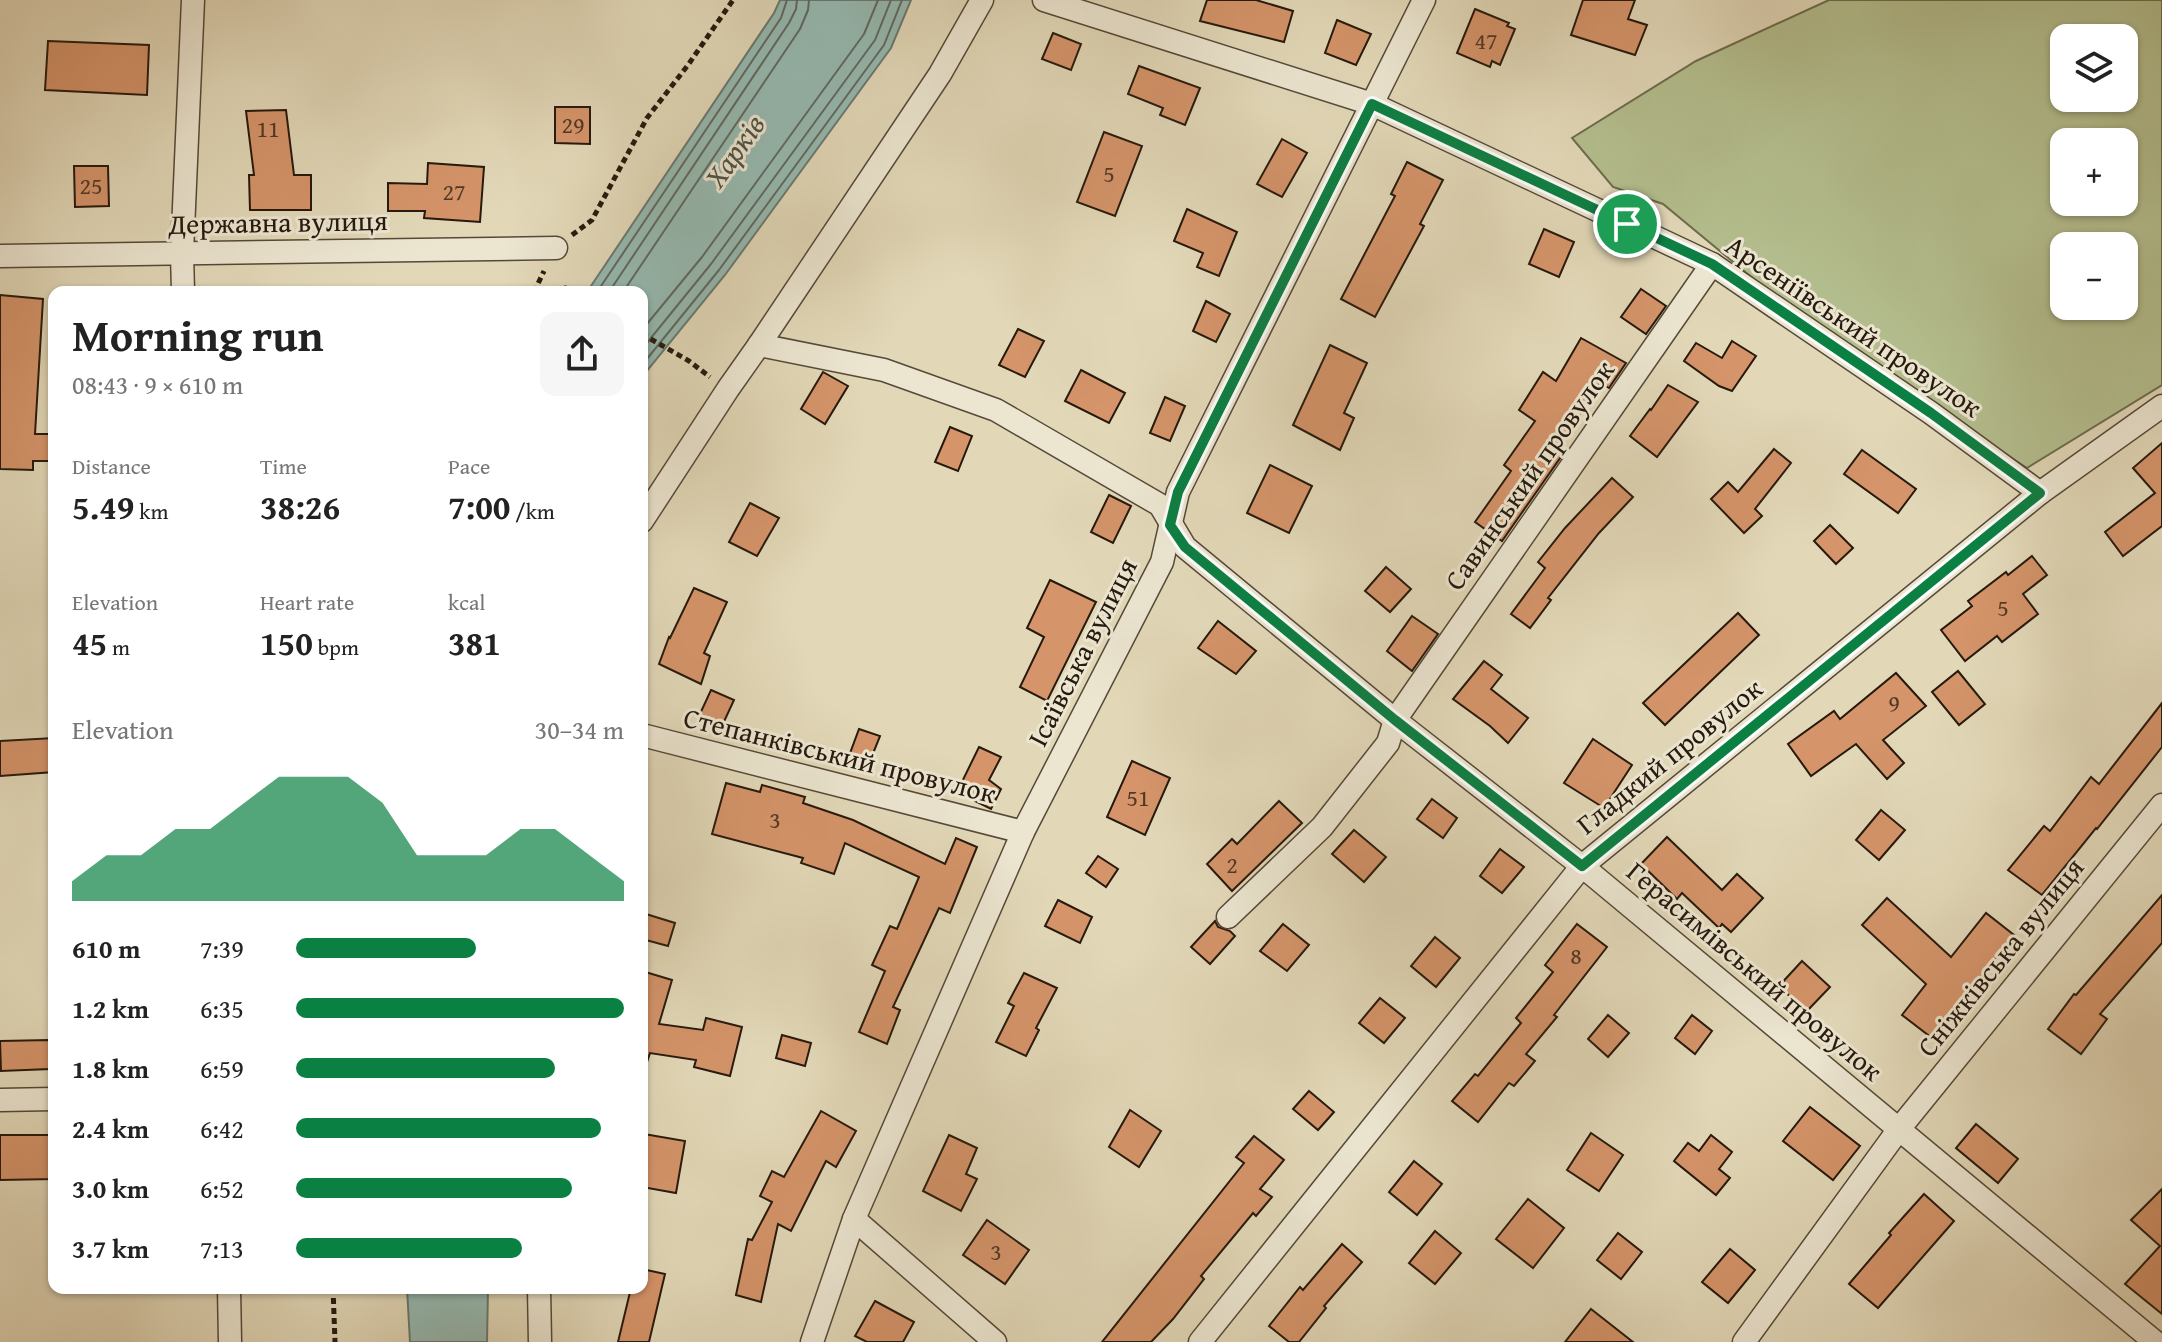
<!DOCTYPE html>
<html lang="en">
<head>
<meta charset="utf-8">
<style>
  :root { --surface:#fff; --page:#f6f6f6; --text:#222; --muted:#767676; --accent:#0b8043 }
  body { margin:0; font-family:"Gentium Book Plus",serif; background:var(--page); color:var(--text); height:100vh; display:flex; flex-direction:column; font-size:30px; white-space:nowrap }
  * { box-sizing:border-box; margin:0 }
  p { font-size:26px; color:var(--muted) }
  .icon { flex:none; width:44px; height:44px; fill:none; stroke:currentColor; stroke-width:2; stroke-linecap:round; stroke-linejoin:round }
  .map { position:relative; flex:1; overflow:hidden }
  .side { position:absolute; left:48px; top:286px; width:600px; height:1008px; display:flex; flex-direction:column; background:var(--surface); border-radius:16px; box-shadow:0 2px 6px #0004 }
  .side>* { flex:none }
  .controls { position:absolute; left:2050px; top:24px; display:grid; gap:16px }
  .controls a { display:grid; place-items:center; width:88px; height:88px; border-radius:16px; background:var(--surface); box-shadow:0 2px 6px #0004; font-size:40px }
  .pin { position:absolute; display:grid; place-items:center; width:68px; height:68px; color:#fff; margin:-34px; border:4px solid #fff; border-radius:50%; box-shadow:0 2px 8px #0007 }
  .round { display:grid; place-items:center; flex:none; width:84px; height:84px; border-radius:16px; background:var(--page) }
  .overview { display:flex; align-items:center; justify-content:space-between; height:136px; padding:0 24px }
  h1 { font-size:44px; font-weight:700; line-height:60px }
  .stats { display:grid; grid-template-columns:repeat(3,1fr); gap:12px; height:136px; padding:8px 24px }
  .stats div { display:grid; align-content:center }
  .stats b { font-size:34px; font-weight:700 }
  .stats small { font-size:22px; font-weight:400 }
  .stats p { font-size:22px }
  .chart { height:224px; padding:16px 24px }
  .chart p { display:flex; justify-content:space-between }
  .chart svg { width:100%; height:144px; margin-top:8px; fill:var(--accent); opacity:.7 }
  ul { padding:0 24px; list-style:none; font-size:26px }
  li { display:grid; grid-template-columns:128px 96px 1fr; align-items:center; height:60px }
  li i { height:20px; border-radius:10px; background:var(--accent) }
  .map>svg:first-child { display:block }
</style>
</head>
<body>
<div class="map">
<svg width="2162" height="1342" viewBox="0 0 2162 1342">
  <rect width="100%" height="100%" fill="#e2d8b8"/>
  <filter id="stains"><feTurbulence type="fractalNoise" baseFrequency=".0025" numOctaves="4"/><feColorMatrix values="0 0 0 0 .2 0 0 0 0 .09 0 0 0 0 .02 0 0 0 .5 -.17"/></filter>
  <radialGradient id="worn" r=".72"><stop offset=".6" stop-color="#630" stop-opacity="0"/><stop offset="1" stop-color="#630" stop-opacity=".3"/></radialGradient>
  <path fill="#b4be8e" stroke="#6d6c4e" stroke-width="2" fill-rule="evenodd" d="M1829,0H2162V385L2027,468L1807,323L1663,204L1613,187L1572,138L1696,61ZM2064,38H2124V98H2064ZM2064,142H2124V202H2064ZM2064,246H2124V306H2064Z"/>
  <g fill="#95b9b1" stroke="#697970" stroke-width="2">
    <polygon points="780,0 911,0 891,48 725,275 642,377 642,292 587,292 774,13"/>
    <polygon points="407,1288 488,1288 487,1342 410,1342"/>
  </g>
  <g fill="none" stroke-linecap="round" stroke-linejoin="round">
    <g stroke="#5e6960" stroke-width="2">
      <polyline points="597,292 781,18 787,0"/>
      <polyline points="609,292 789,23 796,9 797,0"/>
      <polyline points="623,292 800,29 808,10 809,0"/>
      <polyline points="642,330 702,257 864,34 878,0"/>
      <polyline points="642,349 711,264 875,40 891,0"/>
      <polyline points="642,365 719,270 884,45 902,0"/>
    </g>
  </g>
  <g fill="#d5946a" stroke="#26190e" stroke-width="2">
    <polygon points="1207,0 1256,0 1293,11 1284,42 1200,21"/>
    <polygon points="1583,0 1635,0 1628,19 1647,25 1635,55 1571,35"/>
    <polygon points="1475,9 1509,23 1507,26 1515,29 1500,65 1492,61 1490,67 1457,53"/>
    <polygon points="1337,20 1371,34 1356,65 1325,53"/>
    <polygon points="1053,33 1081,44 1071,70 1042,59"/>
    <polygon points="48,41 149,45 147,95 45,90"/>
    <polygon points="1139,66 1200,88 1185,125 1160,115 1163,108 1128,94"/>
    <polygon points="555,107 590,107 590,144 555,143"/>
    <polygon points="286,110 294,175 311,175 311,210 250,210 249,175 254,175 246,111"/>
    <polygon points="1104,132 1142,146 1115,216 1077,202"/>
    <polygon points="1282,139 1307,153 1282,197 1257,184"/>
    <polygon points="1407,162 1443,180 1420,224 1424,226 1375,317 1341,299 1395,196 1391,194"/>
    <polygon points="428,163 484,167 480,222 424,218 425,211 388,211 388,183 427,184"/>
    <polygon points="74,166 108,166 109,206 75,207"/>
    <polygon points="1187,209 1237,232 1219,276 1197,267 1203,253 1174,241"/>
    <polygon points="1544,229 1574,242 1559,277 1529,264"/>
    <polygon points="1641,289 1666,306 1646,334 1621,317"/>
    <polygon points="0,295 43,299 35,434 54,434 54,461 33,461 33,470 0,469"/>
    <polygon points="1206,301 1230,314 1216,342 1193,331"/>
    <polygon points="1018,329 1044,341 1025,377 999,365"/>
    <polygon points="1581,338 1626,363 1609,388 1600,383 1557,450 1563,454 1502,541 1475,522 1511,471 1504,465 1535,421 1519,410 1543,372 1556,381"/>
    <polygon points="1732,341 1756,356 1732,391 1719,386 1684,361 1696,343 1722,358"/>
    <polygon points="1330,345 1367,363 1344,413 1354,418 1340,450 1293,425"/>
    <polygon points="1081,370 1125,393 1109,423 1065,401"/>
    <polygon points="823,372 848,386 825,424 801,409"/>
    <polygon points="1668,385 1698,402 1657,457 1630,436 1650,409 1651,410"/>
    <polygon points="1165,397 1185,406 1170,441 1150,433"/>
    <polygon points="950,427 972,436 958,471 935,462"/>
    <polygon points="2162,443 2162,526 2123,556 2105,532 2155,493 2133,468"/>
    <polygon points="1774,449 1791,463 1755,509 1762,516 1744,533 1711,499 1728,482 1738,492"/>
    <polygon points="1862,450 1916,489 1898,513 1844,474"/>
    <polygon points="1270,465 1312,486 1289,533 1247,513"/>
    <polygon points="1612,478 1633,497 1599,533 1548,598 1551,600 1530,628 1511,614 1545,568 1538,562 1565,528"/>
    <polygon points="1109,495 1131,506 1113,543 1091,532"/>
    <polygon points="750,503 779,518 757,556 729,542"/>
    <polygon points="1830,525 1853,548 1836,564 1814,541"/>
    <polygon points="2032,556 2047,575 2023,594 2038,614 2002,642 1997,636 1965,661 1941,630 1972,606 1968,601 2006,572 2008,575"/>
    <polygon points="1386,567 1411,589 1390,612 1365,591"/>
    <polygon points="1050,580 1096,602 1047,701 1020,687 1044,637 1027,628"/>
    <polygon points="694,588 727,602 704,653 710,656 701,684 659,664 669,637 670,638"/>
    <polygon points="1738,613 1759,635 1665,725 1643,703"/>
    <polygon points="1412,616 1438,634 1412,671 1387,651"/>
    <polygon points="1218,621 1256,651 1236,674 1198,648"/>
    <polygon points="1484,661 1502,675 1491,689 1528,718 1508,743 1490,726 1453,699"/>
    <polygon points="1958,671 1985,704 1959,725 1932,692"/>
    <polygon points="1896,673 1926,706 1883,740 1904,763 1887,779 1856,744 1811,776 1788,744 1834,711 1840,719"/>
    <polygon points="711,690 734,700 722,726 699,716"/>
    <polygon points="2162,703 2162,747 2097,829 2096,828 2042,895 2008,870 2044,826 2050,831 2091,777 2099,784"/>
    <polygon points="859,729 880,736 866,771 846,764"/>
    <polygon points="54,738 54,772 0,776 0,741"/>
    <polygon points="1593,739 1632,765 1604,808 1564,783"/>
    <polygon points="979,747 1001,757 989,780 1001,789 991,809 957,792"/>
    <polygon points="1132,761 1170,778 1145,835 1107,817"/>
    <polygon points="726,783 760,792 762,785 805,797 803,803 853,820 945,864 956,838 977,847 950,913 939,908 893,1007 900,1010 887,1044 859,1032 885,971 872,965 890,926 897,929 919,877 845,843 834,874 801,863 803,858 712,834"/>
    <polygon points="1432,799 1457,818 1443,838 1417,819"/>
    <polygon points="1279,801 1302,823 1232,891 1207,864 1232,839 1237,844"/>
    <polygon points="1881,810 1905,830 1879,860 1856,840"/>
    <polygon points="1354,830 1386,857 1364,882 1332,854"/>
    <polygon points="1667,837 1722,890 1737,874 1763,898 1731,932 1722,924 1719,928 1682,893 1677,899 1641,864"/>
    <polygon points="1500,849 1524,867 1502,893 1480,876"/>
    <polygon points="1098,856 1118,869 1106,887 1086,873"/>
    <polygon points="2162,895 2162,943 2100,1014 2107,1019 2081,1054 2048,1029 2074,994 2076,995"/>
    <polygon points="1887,898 1951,957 1986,913 2014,935 1932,1038 1902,1015 1926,984 1862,925"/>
    <polygon points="1058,900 1092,917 1080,943 1045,926"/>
    <polygon points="646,914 675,923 668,946 642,939 642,928"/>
    <polygon points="1215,921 1218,927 1230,931 1235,936 1210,964 1191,947"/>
    <polygon points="1283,924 1309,945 1287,971 1260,951"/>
    <polygon points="1577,924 1607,947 1554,1015 1557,1017 1526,1054 1535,1061 1514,1086 1509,1083 1478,1122 1452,1101 1475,1074 1478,1076 1521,1023 1516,1018 1553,972 1545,965"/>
    <polygon points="1435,937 1460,958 1436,987 1411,966"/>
    <polygon points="1802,961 1830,987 1806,1012 1779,986"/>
    <polygon points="642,971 672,980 659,1024 703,1030 706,1018 742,1027 730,1076 694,1067 696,1060 650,1053 647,1062 642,1061"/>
    <polygon points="1024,973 1057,988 1036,1028 1039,1030 1026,1056 996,1042 1014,1006 1008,1003"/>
    <polygon points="1380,998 1405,1018 1384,1043 1359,1023"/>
    <polygon points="1608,1015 1629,1033 1608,1057 1588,1039"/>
    <polygon points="1692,1015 1712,1031 1695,1054 1675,1038"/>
    <polygon points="782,1035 811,1043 805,1066 776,1058"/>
    <polygon points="49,1040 50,1069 1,1071 0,1041"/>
    <polygon points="1309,1091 1334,1112 1318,1130 1293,1109"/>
    <polygon points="1810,1107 1860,1146 1833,1180 1783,1141"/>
    <polygon points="1130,1110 1161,1131 1139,1167 1109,1147"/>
    <polygon points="821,1111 856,1131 836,1167 826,1161 791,1231 778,1224 761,1302 736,1295 748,1239 752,1240 772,1202 760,1196 772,1171 784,1177"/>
    <polygon points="1976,1124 2018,1159 1998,1183 1956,1148"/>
    <polygon points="1591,1133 1623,1155 1599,1191 1567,1170"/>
    <polygon points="644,1134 685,1141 676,1193 642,1187 642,1146"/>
    <polygon points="0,1135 54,1135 54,1179 0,1180"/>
    <polygon points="949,1135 977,1148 966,1174 977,1179 961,1211 923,1191"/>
    <polygon points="1711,1135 1732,1152 1719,1169 1730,1178 1716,1195 1674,1161 1688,1143 1699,1151"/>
    <polygon points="1254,1136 1284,1160 1260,1189 1272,1197 1256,1216 1253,1213 1201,1276 1204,1279 1173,1319 1151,1342 1102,1342 1244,1163 1236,1157"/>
    <polygon points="1414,1161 1442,1184 1417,1215 1389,1192"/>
    <polygon points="2162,1189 2162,1314 2125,1284 2160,1246 2131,1220"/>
    <polygon points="1924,1194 1954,1221 1878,1308 1849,1284 1891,1235 1889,1233"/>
    <polygon points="1528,1199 1564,1228 1533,1268 1496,1239"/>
    <polygon points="987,1220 1029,1250 1005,1284 963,1255"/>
    <polygon points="1435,1231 1461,1253 1435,1284 1409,1263"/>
    <polygon points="1618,1233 1642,1252 1621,1279 1597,1260"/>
    <polygon points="1342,1244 1362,1262 1324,1306 1326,1308 1299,1342 1289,1342 1269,1326 1300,1287 1303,1290"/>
    <polygon points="1730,1249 1755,1270 1728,1303 1702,1282"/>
    <polygon points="642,1269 665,1274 649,1342 618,1342 631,1288 642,1288"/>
    <polygon points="875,1301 914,1322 903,1342 867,1342 855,1336"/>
    <polygon points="1591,1309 1633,1342 1565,1342"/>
  </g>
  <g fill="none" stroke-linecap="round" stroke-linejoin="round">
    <defs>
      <g id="street">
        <polyline points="1044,0 1372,104 1712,264 1931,413 2040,493"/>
        <polyline points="0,256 556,248"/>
        <polyline points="183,292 182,253 193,0"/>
        <polyline points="759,345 884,370 996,410 1160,505 1185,547 1395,720 1582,866 2155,1342"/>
        <polyline points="642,521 728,389 759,345 940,74 982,0"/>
        <polyline points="642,735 1023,832"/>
        <polyline points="1228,917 1322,827 1388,743 1395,720 1712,264"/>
        <polyline points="0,1100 54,1099"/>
        <polyline points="854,1219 995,1342"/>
        <polyline points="229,1288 230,1342"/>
        <polyline points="539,1288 540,1342"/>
        <polyline points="812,1342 854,1219 1023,832 1162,562 1178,492 1424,0"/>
        <polyline points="1200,1342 1582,866 2040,493 2162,406"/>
        <polyline points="1744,1342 1899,1129 2162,805"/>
      </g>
    </defs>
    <use href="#street" stroke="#554938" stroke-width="25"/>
    <g stroke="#26190e" stroke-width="5" stroke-dasharray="6 4" stroke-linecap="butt">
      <polyline points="572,235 592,220 647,118 688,65 733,0"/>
      <polyline points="534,291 566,288 572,292"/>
      <polyline points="534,292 544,271"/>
      <polyline points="642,334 689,361 710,377"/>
      <polyline points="333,1288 335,1342"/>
    </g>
    <use href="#street" stroke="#ece6d1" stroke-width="22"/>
  </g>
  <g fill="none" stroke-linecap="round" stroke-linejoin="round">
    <defs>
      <polygon id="route" points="1372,104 1712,264 1931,413 2040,493 1582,866 1395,720 1185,547 1170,525 1178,492"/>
    </defs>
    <use href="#route" stroke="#fff" stroke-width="16"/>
    <use href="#route" stroke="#0b8043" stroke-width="10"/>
  </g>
  <g text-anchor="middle" stroke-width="6" stroke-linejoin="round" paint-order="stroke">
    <g font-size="24" fill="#523825">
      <text x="1486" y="49">47</text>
      <text x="573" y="133">29</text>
      <text x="268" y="137">11</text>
      <text x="1109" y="182">5</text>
      <text x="91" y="194">25</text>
      <text x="454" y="200">27</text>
      <text x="2003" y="616">5</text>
      <text x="1894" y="711">9</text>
      <text x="1138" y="806">51</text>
      <text x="775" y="828">3</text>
      <text x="1232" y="873">2</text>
      <text x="1576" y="964">8</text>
      <text x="996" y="1260">3</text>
    </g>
    <g font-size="28" fill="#26190e" stroke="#ece6d1">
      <text transform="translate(278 222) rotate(-1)" y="10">Державна вулиця</text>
      <text transform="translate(1854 326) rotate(34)" y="10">Арсеніївський провулок</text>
      <text transform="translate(1529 475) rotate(-55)" y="10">Савинський провулок</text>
      <text transform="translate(1082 652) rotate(-63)" y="10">Ісаївська вулиця</text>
      <text transform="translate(840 755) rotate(14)" y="10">Степанківський провулок</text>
      <text transform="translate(1669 756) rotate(-39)" y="10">Гладкий провулок</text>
      <text transform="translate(2000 957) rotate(-51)" y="10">Сніжківська вулиця</text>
      <text transform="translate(1755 971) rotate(40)" y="10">Герасимівський провулок</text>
    </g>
    <g font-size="30" font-style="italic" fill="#4d5147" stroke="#ece6d1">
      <text transform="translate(735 151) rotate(-55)" y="10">Харків</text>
    </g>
  </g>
  <rect width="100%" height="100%" filter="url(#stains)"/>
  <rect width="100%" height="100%" fill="url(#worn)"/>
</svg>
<div class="controls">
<a><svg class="icon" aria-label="layers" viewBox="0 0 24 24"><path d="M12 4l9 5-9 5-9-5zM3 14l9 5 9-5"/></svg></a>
<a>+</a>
<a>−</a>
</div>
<div class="pin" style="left:1627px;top:224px;background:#1e9e55"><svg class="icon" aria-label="arrive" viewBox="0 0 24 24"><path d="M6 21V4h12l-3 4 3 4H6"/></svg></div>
<section class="side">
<div class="overview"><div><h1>Morning run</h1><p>08:43 · 9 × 610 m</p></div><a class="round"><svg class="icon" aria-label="share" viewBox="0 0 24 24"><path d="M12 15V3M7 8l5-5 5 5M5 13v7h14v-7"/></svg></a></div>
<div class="stats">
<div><p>Distance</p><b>5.49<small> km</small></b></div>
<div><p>Time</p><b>38:26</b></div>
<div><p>Pace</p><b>7:00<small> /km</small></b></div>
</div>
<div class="stats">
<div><p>Elevation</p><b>45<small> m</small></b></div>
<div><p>Heart rate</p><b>150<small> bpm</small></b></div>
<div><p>kcal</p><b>381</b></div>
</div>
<div class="chart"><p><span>Elevation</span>30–34 m</p>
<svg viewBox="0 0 160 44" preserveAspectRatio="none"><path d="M0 44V38L10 30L20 30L30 22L40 22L50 14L60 6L70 6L80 6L90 14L100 30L110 30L120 30L130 22L140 22L150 30L160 38V44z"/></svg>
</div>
<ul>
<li><b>610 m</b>7:39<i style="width:55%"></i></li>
<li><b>1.2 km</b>6:35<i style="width:100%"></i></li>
<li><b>1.8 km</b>6:59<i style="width:79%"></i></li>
<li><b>2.4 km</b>6:42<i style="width:93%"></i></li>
<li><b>3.0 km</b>6:52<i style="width:84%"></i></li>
<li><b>3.7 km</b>7:13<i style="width:69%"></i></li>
</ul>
</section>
</div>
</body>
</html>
